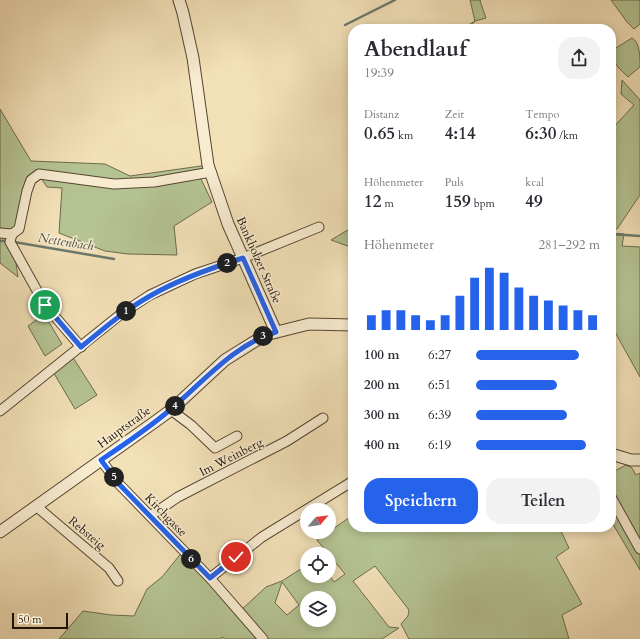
<!DOCTYPE html>
<html lang="de">
<head>
<meta charset="utf-8">
<style>
  :root { --surface:#fff; --page:#f2f2f3; --text:#2b2b33; --muted:#7c7c81; --accent:#2563eb }
  body { margin:0; font-family:Cardo,serif; background:var(--page); color:var(--text); height:100vh; display:flex; flex-direction:column; font-size:15px; white-space:nowrap }
  * { box-sizing:border-box; margin:0 }
  p { font-size:13px; color:var(--muted) }
  .icon { flex:none; width:22px; height:22px; fill:none; stroke:currentColor; stroke-width:2; stroke-linecap:round; stroke-linejoin:round }
  .map { position:relative; flex:1; overflow:hidden }
  .drawer { position:absolute; left:348px; top:24px; width:268px; height:508px; display:flex; flex-direction:column; background:var(--surface); border-radius:16px; box-shadow:0 2px 10px #0003 }
  .drawer>* { flex:none }
  .needle { width:26px; rotate:61deg }
  .fabs { position:absolute; left:300px; top:503px; display:grid; gap:8px }
  .fabs a { display:grid; place-items:center; width:36px; height:36px; border-radius:50%; background:var(--surface); box-shadow:0 2px 10px #0003; font-size:20px }
  .scale { position:absolute; left:12px; bottom:10px; width:56px; box-sizing:border-box; padding-left:4px; border:2px solid #231306; border-top:0; font-size:11px; line-height:14px; white-space:nowrap; color:#231306; -webkit-text-stroke:3px #f7ebd0; paint-order:stroke }
  .pin { position:absolute; display:grid; place-items:center; width:34px; height:34px; color:#fff; margin:-17px; border:2px solid #fff; border-radius:50%; box-shadow:0 1px 4px #0007 }
  .km { position:absolute; width:20px; height:20px; margin:-10px; border-radius:50%; background:#222; color:#fff; font-size:11px; line-height:20px; text-align:center }
  .round { display:grid; place-items:center; flex:none; width:42px; height:42px; border-radius:16px; background:var(--page) }
  .overview { display:flex; align-items:center; justify-content:space-between; height:68px; padding:0 16px }
  h1 { font-size:22px; font-weight:700; line-height:30px }
  .figures { display:grid; grid-template-columns:repeat(3,1fr); gap:6px; height:68px; padding:4px 16px }
  .figures div { display:grid; align-content:center }
  .figures b { font-size:17px; font-weight:700 }
  .figures small { font-size:11px; font-weight:400 }
  .figures p { font-size:11px }
  .chart { height:112px; padding:8px 16px }
  .chart p { display:flex; justify-content:space-between }
  .chart svg { width:100%; height:72px; margin-top:4px; stroke:var(--accent); stroke-width:6 }
  .action { display:flex; gap:8px; margin-top:auto; padding:8px 16px }
  .action a { flex:1; height:46px; border-radius:16px; background:var(--accent); color:#fff; font-size:16px; font-weight:700; line-height:46px; text-align:center }
  .action a+a { background:var(--page); color:var(--text) }
  ul { padding:0 16px; list-style:none; font-size:13px }
  li { display:grid; grid-template-columns:64px 48px 1fr; align-items:center; height:30px }
  li i { height:10px; border-radius:5px; background:var(--accent) }
  .map>svg:first-child { display:block }
</style>
</head>
<body>
<div class="map">
<svg width="640" height="639" viewBox="0 0 640 639">
  <rect width="100%" height="100%" fill="#f2e0b7"/>
  <filter id="stains"><feTurbulence type="fractalNoise" baseFrequency=".005" numOctaves="4"/><feColorMatrix values="0 0 0 0 .2 0 0 0 0 .09 0 0 0 0 .02 0 0 0 .5 -.17"/></filter>
  <radialGradient id="worn" r=".72"><stop offset=".6" stop-color="#630" stop-opacity="0"/><stop offset="1" stop-color="#630" stop-opacity=".3"/></radialGradient>
  <g fill="#b5c392" stroke="#6c6b4c" fill-rule="evenodd">
    <polygon points="470,0 481,0 480,1 486,18 475,21 468,29 462,29 475,21"/>
    <polygon points="611,0 640,0 640,24 634,29 627,22"/>
    <path d="M632,38C640,42 640,57 640,67L628,77C620,69 612,63 611,51Z"/>
    <polygon points="622,80 640,100 640,195 617,229 611,228 611,130 634,105 621,94"/>
    <polygon points="0,109 31,161 105,164 130,176 208,165 200,177 212,202 174,226 177,255 128,254 105,251 59,233 62,188 47,187 39,175 31,180 19,229 12,234 18,277 0,263"/>
    <polygon points="353,227 353,248 331,240"/>
    <polygon points="611,233 624,234 622,246 640,247 640,377 611,325"/>
    <polygon points="44,314 62,344 45,356 28,326"/>
    <polygon points="72,356 97,395 75,409 52,370"/>
    <polygon points="626,465 632,468 636,475 640,473 640,541 611,488 611,473"/>
    <polygon points="611,501 640,550 640,570 611,521"/>
    <path d="M353,515V527H559L569,548L556,557L582,604L562,615L569,639H409L401,624L408,616L409,610L375,566L353,581L389,627L399,628L382,639H225L222,637L221,639H59L83,611L111,615L134,616L147,589L162,577L183,551L239,612L266,587L282,581L307,565V576L329,575L334,582L345,574L317,540ZM282,582L299,605L287,615L275,603ZM307,598H329V620H307Z"/>
  </g>
  <g fill="none" stroke-linecap="round" stroke-linejoin="round">
    <g stroke="#6b796d" stroke-width="2.5">
      <polyline points="345,25 395,0"/>
      <polyline points="611,234 640,236"/>
      <polyline points="0,241 6,241"/>
      <polyline points="14,242 114,259"/>
    </g>
    <defs>
      <g id="minor">
        <polyline points="0,233 12,234 10,242 45,305 81,347"/>
        <polyline points="12,234 19,229 27,191 31,180 39,174 114,184 154,182 211,172"/>
        <polyline points="171,410 191,425 215,448 237,436"/>
        <polyline points="0,411 121,314 150,295 195,274 243,258 319,227"/>
        <polyline points="101,460 118,483 210,578 263,639"/>
        <polyline points="611,497 640,549"/>
        <polyline points="36,506 109,568 118,581"/>
        <polyline points="150,516 178,497 287,441 323,418"/>
        <polyline points="210,578 262,537 353,481"/>
      </g>
      <g id="tertiary">
        <polyline points="179,0 183,13 193,58 208,165 228,224 276,332"/>
        <polyline points="611,454 631,460 640,460"/>
        <polyline points="0,532 156,421 171,410 225,360 265,335 309,324 353,325"/>
      </g>
    </defs>
    <use href="#minor" stroke="#574632" stroke-width="11"/>
    <use href="#tertiary" stroke="#574632" stroke-width="13"/>
    <use href="#minor" stroke="#f7ebd0" stroke-width="9"/>
    <use href="#tertiary" stroke="#f7ebd0" stroke-width="11"/>
  </g>
  <g fill="none" stroke-linecap="round" stroke-linejoin="round">
    <defs>
      <path id="route" d="M45,305L81,347C103,329 125,310 150,296C179,279 211,268 243,258L276,332C235,344 203,382 171,409C149,428 125,444 101,460L118,483L210,578L236,557"/>
    </defs>
    <use href="#route" stroke="#fff" stroke-width="8"/>
    <use href="#route" stroke="#2563eb" stroke-width="5"/>
  </g>
  <g text-anchor="middle" stroke-width="3" stroke-linejoin="round" paint-order="stroke">
    <g font-size="12" fill="#231306" stroke="#f7ebd0">
      <text transform="translate(259 260) rotate(66)" y="4">Bankholzer Straße</text>
      <text transform="translate(124 427) rotate(-36)" y="4">Hauptstraße</text>
      <text transform="translate(231 457) rotate(-27)" y="4">Im Weinberg</text>
      <text transform="translate(166 515) rotate(46)" y="4">Kirchgasse</text>
      <text transform="translate(87 533) rotate(40)" y="4">Rebsteig</text>
    </g>
    <g font-size="13" font-style="italic" fill="#4d4e42" stroke="#f7ebd0">
      <text transform="translate(66 241) rotate(9)" y="5">Nettenbach</text>
    </g>
  </g>
  <rect width="100%" height="100%" filter="url(#stains)"/>
  <rect width="100%" height="100%" fill="url(#worn)"/>
</svg>
<div class="fabs">
<a><svg class="needle" viewBox="-14 -14 28 28"><path d="M0-13l5 13h-10z" fill="#e53935"/><path d="M0 13l5-13h-10z" fill="#7c7c81"/></svg></a>
<a><svg class="icon" aria-label="locate" viewBox="0 0 24 24"><circle cx="12" cy="12" r="6"/><path d="M12 2v4M12 18v4M2 12h4M18 12h4"/></svg></a>
<a><svg class="icon" aria-label="layers" viewBox="0 0 24 24"><path d="M12 4l9 5-9 5-9-5zM3 14l9 5 9-5"/></svg></a>
</div>
<div class="scale">50 m</div>
<div class="pin" style="left:45px;top:305px;background:#1e9e55"><svg class="icon" aria-label="arrive" viewBox="0 0 24 24"><path d="M6 21V4h12l-3 4 3 4H6"/></svg></div>
<div class="pin" style="left:236px;top:557px;background:#d93025"><svg class="icon" aria-label="check" viewBox="0 0 24 24"><path d="M5 12l5 5 9-10"/></svg></div>
<b class="km" style="left:126px;top:311px">1</b>
<b class="km" style="left:227px;top:263px">2</b>
<b class="km" style="left:263px;top:336px">3</b>
<b class="km" style="left:175px;top:406px">4</b>
<b class="km" style="left:114px;top:477px">5</b>
<b class="km" style="left:191px;top:559px">6</b>
<section class="drawer">
<div class="overview"><div><h1>Abendlauf</h1><p>19:39</p></div><a class="round"><svg class="icon" aria-label="share" viewBox="0 0 24 24"><path d="M12 15V3M7 8l5-5 5 5M5 13v7h14v-7"/></svg></a></div>
<div class="figures">
<div><p>Distanz</p><b>0.65<small> km</small></b></div>
<div><p>Zeit</p><b>4:14</b></div>
<div><p>Tempo</p><b>6:30<small> /km</small></b></div>
</div>
<div class="figures">
<div><p>Höhenmeter</p><b>12<small> m</small></b></div>
<div><p>Puls</p><b>159<small> bpm</small></b></div>
<div><p>kcal</p><b>49</b></div>
</div>
<div class="chart"><p><span>Höhenmeter</span>281–292 m</p>
<svg viewBox="0 0 160 44" preserveAspectRatio="none"><path d="M5 44V35M15 44V32M25 44V32M35 44V35M45 44V38M55 44V35M65 44V23M75 44V12M85 44V6M95 44V9M105 44V18M115 44V23M125 44V26M135 44V29M145 44V32M155 44V35"/></svg>
</div>
<ul>
<li><b>100 m</b>6:27<i style="width:83%"></i></li>
<li><b>200 m</b>6:51<i style="width:65%"></i></li>
<li><b>300 m</b>6:39<i style="width:73%"></i></li>
<li><b>400 m</b>6:19<i style="width:89%"></i></li>
</ul>
<div class="action"><a>Speichern</a><a>Teilen</a></div>
</section>
</div>
</body>
</html>
